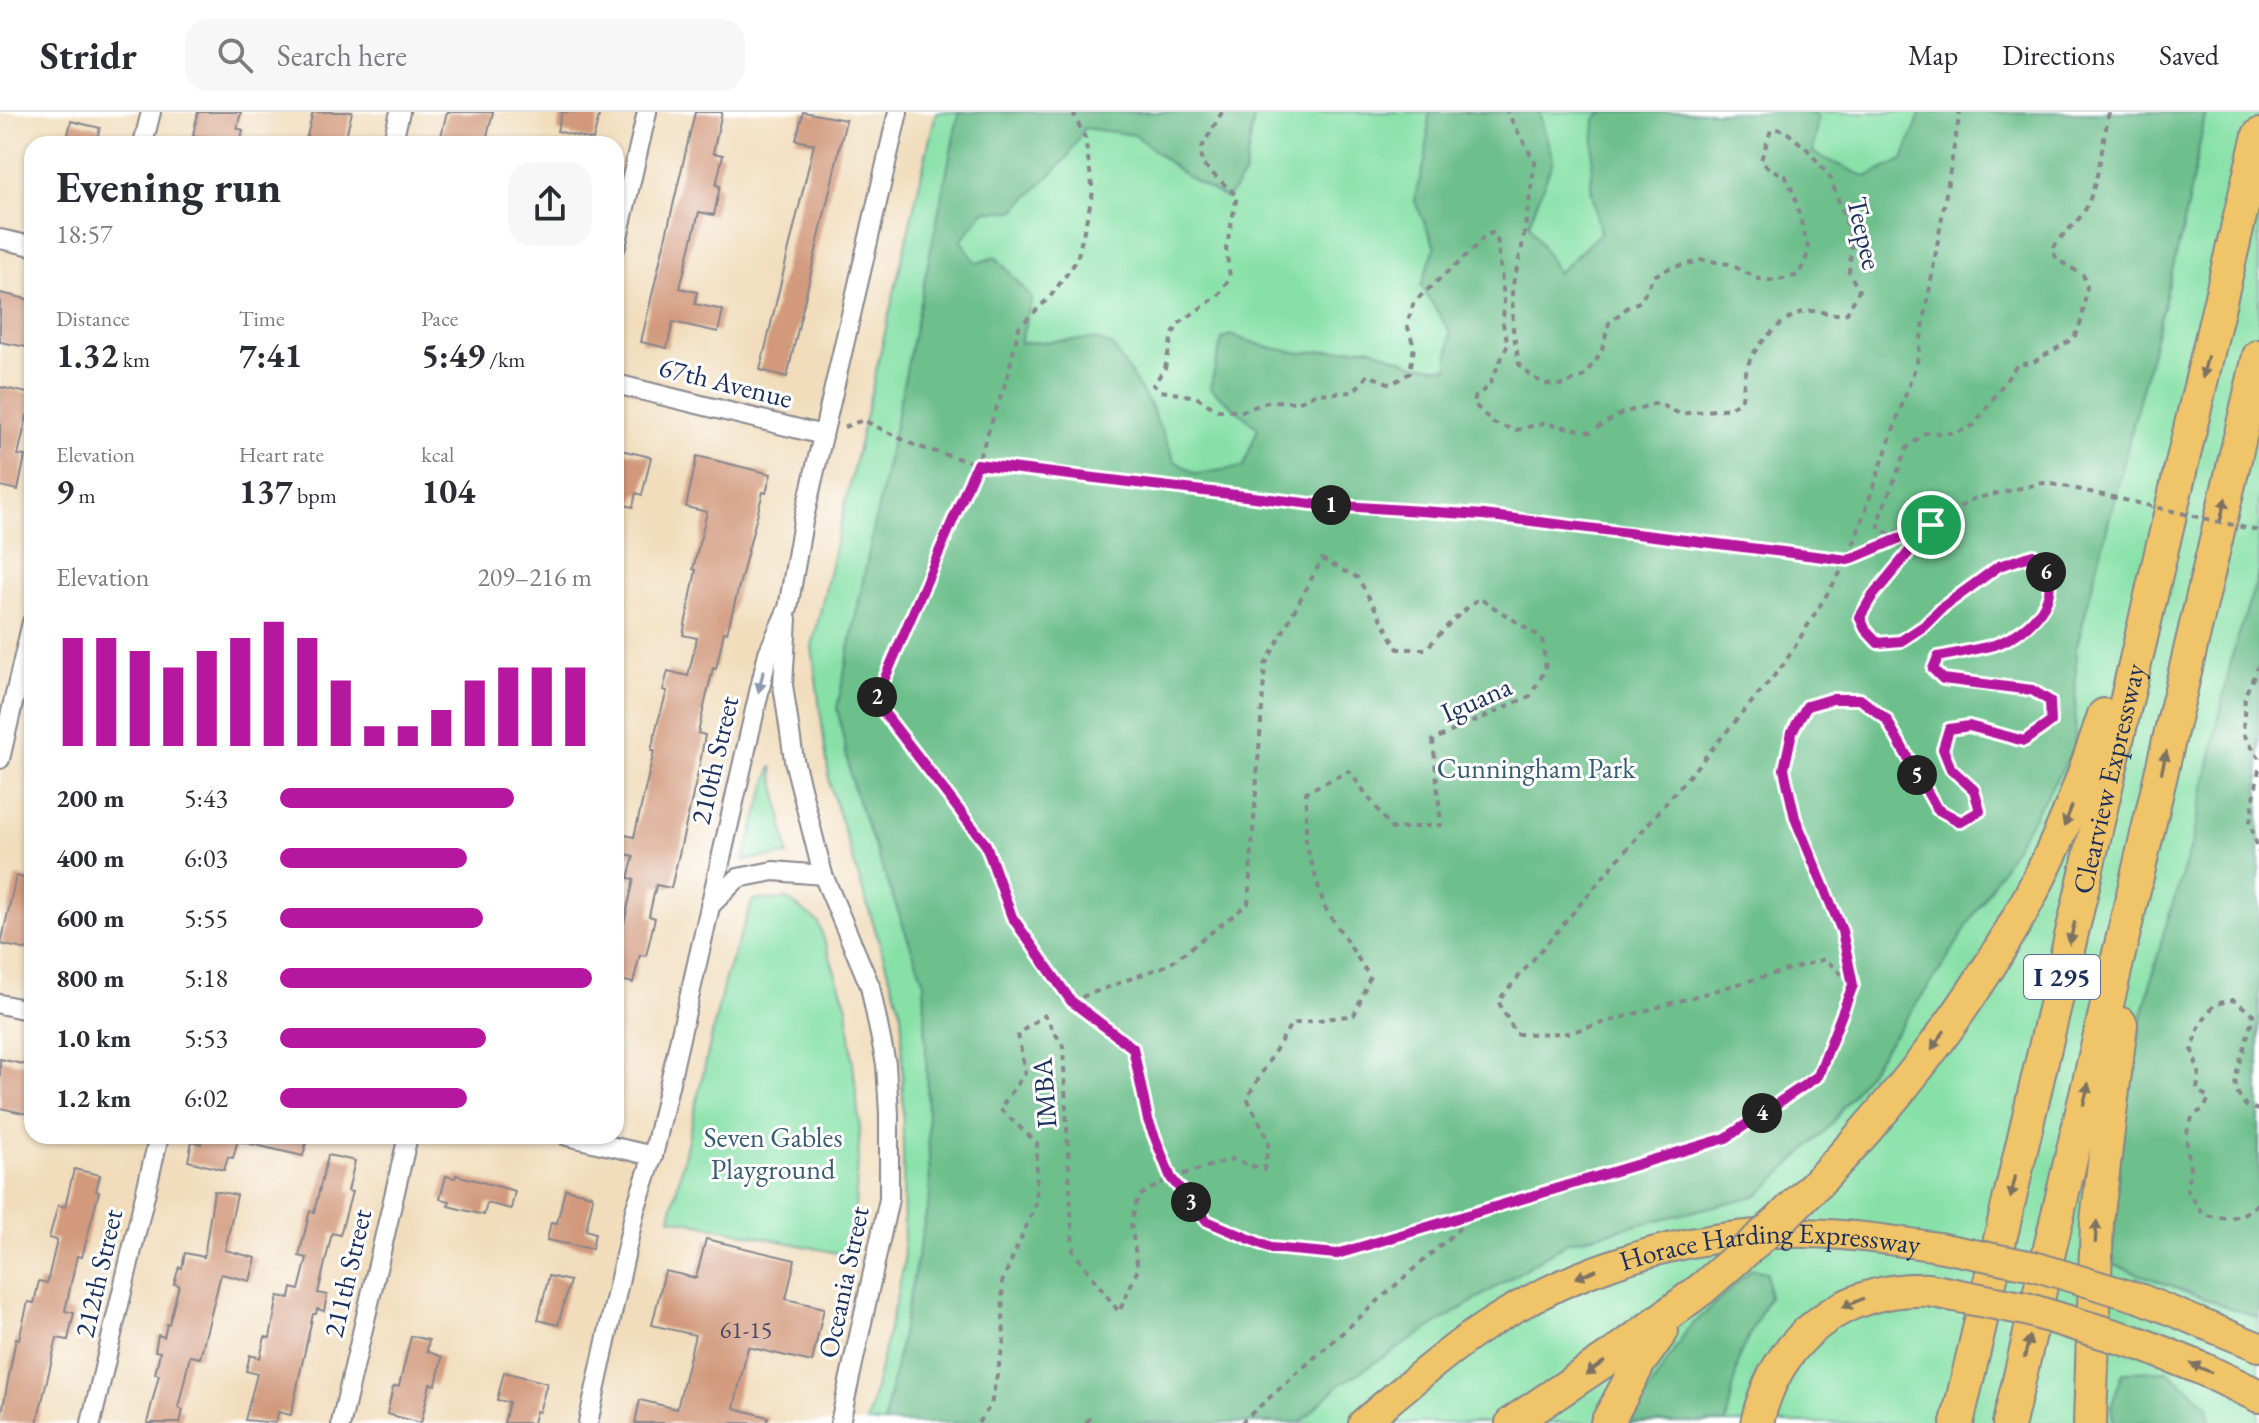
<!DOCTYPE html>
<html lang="en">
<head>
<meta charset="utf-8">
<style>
  :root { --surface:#fff; --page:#f7f7f7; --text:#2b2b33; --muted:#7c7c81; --line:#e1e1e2; --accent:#b5179e }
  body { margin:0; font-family:"EB Garamond",serif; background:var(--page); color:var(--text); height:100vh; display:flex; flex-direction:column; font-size:30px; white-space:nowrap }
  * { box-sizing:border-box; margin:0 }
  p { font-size:26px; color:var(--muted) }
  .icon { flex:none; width:44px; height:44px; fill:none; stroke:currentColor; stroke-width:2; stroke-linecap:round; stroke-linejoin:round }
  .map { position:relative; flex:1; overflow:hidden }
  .drawer { position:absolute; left:24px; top:24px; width:600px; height:1008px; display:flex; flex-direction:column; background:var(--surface); border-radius:24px; box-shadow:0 2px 6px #0004 }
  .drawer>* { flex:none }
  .pin { position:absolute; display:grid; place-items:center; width:68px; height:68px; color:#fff; margin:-34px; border:4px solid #fff; border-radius:50%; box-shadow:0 2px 8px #0007 }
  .km { position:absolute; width:40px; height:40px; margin:-20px; border-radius:50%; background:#222; color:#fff; font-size:22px; line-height:40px; text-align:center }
  .round { display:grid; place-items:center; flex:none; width:84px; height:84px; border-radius:24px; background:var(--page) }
  .overview { display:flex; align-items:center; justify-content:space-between; height:136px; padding:0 32px }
  h1 { font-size:44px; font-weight:700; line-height:60px }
  .figures { display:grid; grid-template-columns:repeat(3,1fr); gap:12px; height:136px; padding:8px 32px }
  .figures div { display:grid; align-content:center }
  .figures b { font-size:34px; font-weight:700 }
  .figures small { font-size:22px; font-weight:400 }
  .figures p { font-size:22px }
  .chart { height:224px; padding:16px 32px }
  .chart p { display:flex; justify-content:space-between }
  .chart svg { width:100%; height:144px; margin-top:8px; stroke:var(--accent); stroke-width:6 }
  ul { padding:0 32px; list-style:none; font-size:26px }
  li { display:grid; grid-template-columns:128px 96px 1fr; align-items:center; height:60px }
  li i { height:20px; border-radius:10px; background:var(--accent) }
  header { display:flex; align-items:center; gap:48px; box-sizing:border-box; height:112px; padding:0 40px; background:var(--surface); border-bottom:2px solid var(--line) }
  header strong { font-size:38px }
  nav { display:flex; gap:44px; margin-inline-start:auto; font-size:28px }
  .search { width:560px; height:72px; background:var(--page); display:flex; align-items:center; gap:20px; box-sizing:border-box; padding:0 28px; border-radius:24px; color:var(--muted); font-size:30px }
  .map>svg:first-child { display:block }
</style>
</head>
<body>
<header>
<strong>Stridr</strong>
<div class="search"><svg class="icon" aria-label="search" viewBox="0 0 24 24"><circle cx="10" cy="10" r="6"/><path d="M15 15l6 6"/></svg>Search here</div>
<nav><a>Map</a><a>Directions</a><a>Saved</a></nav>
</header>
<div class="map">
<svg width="2259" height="1311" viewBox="0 0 2259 1311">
  <rect width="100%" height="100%" fill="#fff"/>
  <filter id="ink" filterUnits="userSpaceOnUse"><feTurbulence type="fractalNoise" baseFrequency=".0125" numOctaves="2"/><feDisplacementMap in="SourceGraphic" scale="16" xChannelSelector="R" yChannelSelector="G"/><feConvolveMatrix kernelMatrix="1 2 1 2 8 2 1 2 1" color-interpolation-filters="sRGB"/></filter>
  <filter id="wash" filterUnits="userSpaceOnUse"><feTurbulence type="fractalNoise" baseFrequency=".006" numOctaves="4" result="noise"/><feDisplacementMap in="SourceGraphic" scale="32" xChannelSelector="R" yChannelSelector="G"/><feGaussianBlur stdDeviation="1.8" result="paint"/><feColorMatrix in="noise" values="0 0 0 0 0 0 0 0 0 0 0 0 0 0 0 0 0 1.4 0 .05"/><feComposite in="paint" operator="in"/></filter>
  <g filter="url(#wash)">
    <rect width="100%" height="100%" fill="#f1ddbc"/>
    <g fill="#87e1a7" stroke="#518882" stroke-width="2">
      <polygon points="936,0 2259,0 2259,1311 867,1311 904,1152 902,903 830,674 812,535"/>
      <polygon points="772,654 788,743 744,748"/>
      <polygon points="787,787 818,810 847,895 860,1017 852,1144 670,1106 725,866 753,788"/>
    </g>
    <g fill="#6dbf8c" stroke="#447775" stroke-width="2">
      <polygon points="959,0 1255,0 1244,63 1227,87 1183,62 1135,23 1084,16 1068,45 1014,99 984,99 961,129 976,151 996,145 1032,186 1020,231 1094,227 1113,234 1150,293 1175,349 1196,362 1243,355 1258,316 1210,276 1222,227 1230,223 1267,235 1301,241 1369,235 1415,253 1448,256 1450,220 1421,174 1435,135 1414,87 1426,46 1429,0 1539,0 1553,48 1529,112 1558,161 1600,121 1591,75 1595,7 1604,0 1806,0 1818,4 1813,41 1866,65 1903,48 1921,0 2206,0 2182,120 2076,538 2075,636 1943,854 1830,1014 1759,1083 1568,1130 1339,1273 1300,1311 884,1311 930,1082 924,871 853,675 837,596"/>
      <polygon points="2259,460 2259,1206 2111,1152 2120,1034 2142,904 2163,823 2194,724 2232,544"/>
      <polygon points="1752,1157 1767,1160 1769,1184 1740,1242 1726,1311 1629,1311 1687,1218"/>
      <polygon points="2167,1259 2208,1293 2210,1311 2114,1311 2111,1295 2123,1260"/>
    </g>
    <g id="blocks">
      <g fill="#d2997b">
        <polygon points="198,0 241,0 237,16 243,18 240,32 193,23"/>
        <polygon points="313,0 352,0 344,32 305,32"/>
        <polygon points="447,0 493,0 485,32 439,32"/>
        <polygon points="562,0 600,0 593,28 557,19"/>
        <polygon points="695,0 722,0 713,41 723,43 716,73 720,74 714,103 699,100 680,176 697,180 695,192 723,198 718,220 673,210 667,236 641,230"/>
        <polygon points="803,0 846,8 787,265 760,258 814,32 796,28"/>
        <polygon points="71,9 100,16 96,32 66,32"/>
        <polygon points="0,181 32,188 32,236 0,230"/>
        <polygon points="0,275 32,282 32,305 27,304 18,343 25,344 18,378 0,374"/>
        <polygon points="616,337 651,345 642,383 636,381 633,395 616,391"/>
        <polygon points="697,344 771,362 766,381 763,380 727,521 724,520 716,557 713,556 698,621 705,623 699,657 671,776 656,773 649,804 655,806 646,844 640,843 633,871 616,867 616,846 634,767 628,766 634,744 620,741 625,723 634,725 654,639 651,639 657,613 667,579 663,578 668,559 688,564 697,526 683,523 696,458 693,457 707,400 686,395"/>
        <polygon points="16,764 32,768 32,839 1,832"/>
        <polygon points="0,947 32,954 32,1003 0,996"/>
        <polygon points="202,1024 239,1024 233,1046 228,1045 224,1058 188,1049 192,1029 201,1032"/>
        <polygon points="239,1024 308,1024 303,1044 238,1029"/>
        <polygon points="328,1043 355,1049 348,1079 352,1080 340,1123 332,1121 318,1181 327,1183 324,1199 317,1197 316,1202 313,1202 291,1303 278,1300 276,1311 245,1308 257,1262 246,1259 250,1243 260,1246 265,1225 270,1226 278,1184 290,1186 292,1176 299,1178 307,1146 299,1144 310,1099 314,1100"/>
        <polygon points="74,1057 100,1063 96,1079 99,1080 82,1145 77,1144 65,1199 74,1201 68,1228 57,1226 37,1311 0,1311 16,1226 19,1227 28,1190 34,1191 39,1169 47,1171 57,1128 49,1126 58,1093 65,1095"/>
        <polygon points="456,1063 515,1079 511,1097 487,1091 484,1103 448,1094 450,1089 440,1087 446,1064 455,1066"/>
        <polygon points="565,1077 591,1083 593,1086 586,1118 595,1121 592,1137 547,1128 551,1110 557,1111"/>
        <polygon points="214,1079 237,1083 225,1138 256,1146 250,1169 221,1162 200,1246 190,1244 178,1296 183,1298 180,1311 147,1311 159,1263 155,1262 160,1240 155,1239 158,1223 164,1225 167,1212 169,1212 179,1173 174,1172 179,1155 182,1156 185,1141 204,1145"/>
        <polygon points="706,1127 795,1148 786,1187 824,1196 812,1250 748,1235 734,1296 768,1305 767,1311 635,1311 640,1288 677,1297 695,1223 652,1213 665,1159 696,1166"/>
        <polygon points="549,1164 570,1169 558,1213 538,1208"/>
        <polygon points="411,1224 429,1228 427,1239 442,1245 436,1273 430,1272 421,1311 387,1302 393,1275 399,1274"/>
        <polygon points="504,1260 547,1271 539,1300 536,1299 533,1311 504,1311 509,1290 497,1288"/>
      </g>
    </g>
  </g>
  <g filter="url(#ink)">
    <use href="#blocks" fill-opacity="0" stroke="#86868d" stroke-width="2"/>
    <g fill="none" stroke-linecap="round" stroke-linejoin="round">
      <defs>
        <g id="street">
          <polyline points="143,32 151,0"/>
          <polyline points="392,32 400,0"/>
          <polyline points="0,127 32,134"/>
          <polyline points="616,134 647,0"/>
          <polyline points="616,272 823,323"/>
          <polyline points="787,507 783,573 794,648 823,763 870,874 886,952 889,1002 889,1087 840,1311"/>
          <polyline points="0,647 32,510"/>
          <polyline points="710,794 738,766 773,759 823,763"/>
          <polyline points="0,892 32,899"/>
          <polyline points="567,1024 653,1044"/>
          <polyline points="91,1311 159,1024"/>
          <polyline points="341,1311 408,1024"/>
          <polyline points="588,1311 635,1098 653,1044 768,541 788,496 803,410 898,0"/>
        </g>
        <g id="primary">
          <polyline points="2142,1187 2259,1235"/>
          <path id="s1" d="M1363,1311C1399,1281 1434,1250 1472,1223C1560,1162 1667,1126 1774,1121C1829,1119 1884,1127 1938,1135"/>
        </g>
        <g id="highway">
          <path d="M1824,1064C1916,967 1999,856 2054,735C2074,692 2089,648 2104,603"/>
          <polyline points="2141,1232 2203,1257 2259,1284"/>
          <polyline points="1512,1311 1616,1241 1703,1176"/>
          <polyline points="1607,1311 1639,1251 1662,1219"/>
          <path d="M1757,1311C1776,1227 1842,1175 1929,1178"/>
          <path id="s2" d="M1957,1311L2259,23"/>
          <polyline points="2009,1311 2259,244"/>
          <polyline points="2090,1311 2097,1109 2121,912"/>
        </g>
      </defs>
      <use href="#street" stroke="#86868d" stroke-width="22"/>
      <use href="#primary" stroke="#86868d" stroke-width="32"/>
      <use href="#highway" stroke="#86868d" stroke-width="36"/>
      <g stroke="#86868d" stroke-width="4" stroke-dasharray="6 6" stroke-linecap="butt">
        <polyline points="1073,0 1085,26 1093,80 1077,148 1050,185 1019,215 1007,266 977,352 875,589 986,733 1012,805 1071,889 1133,936 1148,1008 1171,1066 1207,1109 1271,1136 1337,1142 1726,1026 1818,964 1853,873 1825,847 1568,921 1516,922 1498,889 1784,552 1848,448 1917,250 1960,0"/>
        <path d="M1222,0L1202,35L1201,51L1237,84L1226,137L1230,165L1219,183L1178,212L1172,224L1165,256L1153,273L1161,279L1196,285L1217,298L1243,299L1270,289L1298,290L1315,282L1353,280L1368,263L1391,272L1410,261L1414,235L1407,212L1414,190L1479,132L1484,123L1492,121L1497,126L1504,186L1503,212L1508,232L1489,274L1476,284L1473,291L1493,311L1516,318L1544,311L1590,320L1622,301L1658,291L1680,302L1731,296L1742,286C1744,272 1745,256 1752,244C1762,227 1789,199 1810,199C1823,199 1832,204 1847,201L1859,179L1849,160L1852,127L1830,65L1807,37L1783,17L1771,18L1761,48L1769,57L1785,63L1793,80L1809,139L1799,163L1775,169L1759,167L1729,152L1703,148L1670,156L1654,164L1641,189L1628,195L1609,211L1601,241L1584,264L1563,273L1544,272L1531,264L1519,252L1513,217L1512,176L1522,135L1535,51L1507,0"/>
        <polyline points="844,315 863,308 916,334 977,352 1312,392 1483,403 1848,448 1921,417"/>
        <polyline points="1929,414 1973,387 2043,371 2064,374"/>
        <polyline points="2259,553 2245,583 2243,621 2259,646"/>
        <polyline points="2259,657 2250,710 2259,741"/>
        <path d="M1853,873L1842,819L1795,706L1784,657L1792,620L1807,594L1832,587H1860L1886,607L1937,697L1961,710L1980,699L1974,678L1951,657L1943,637L1949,617L1969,614L2024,629L2051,610L2050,589L2032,578L1943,567L1933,557L1938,545C1962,539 1990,537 2012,525C2034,514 2059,484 2046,458C2043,453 2037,448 2033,443L1999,454L1943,495L1924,514L1901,529L1878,531L1865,517L1860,505L1871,486L1931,413L1888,421L1880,419L1878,409L1907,336L1925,321H1957L1974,313L2017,253L2032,251L2074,226L2082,207L2087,174L2083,163L2058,148L2052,139C2060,121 2079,112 2087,94C2099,67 2103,29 2109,0"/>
        <path d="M2259,998L2246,994C2243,989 2238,983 2236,977C2232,963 2251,921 2253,902L2233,888L2215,892L2200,912L2192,938L2199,961L2197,978L2209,986L2204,997L2193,1003L2186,1023L2190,1057L2187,1078L2203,1102C2226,1108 2242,1108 2259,1090"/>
        <polyline points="978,1311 991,1293 1004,1228 1002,1170 1036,1092 1037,1031 1000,997 1025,961 1018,922 1044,903 1063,934 1073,1139 1119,1200 1138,1157 1131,1112 1138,1084 1171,1066 1232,1047 1264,1058 1269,1029 1247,986 1291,912 1354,903 1370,865 1324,794 1306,731 1306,680 1349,659 1392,717 1441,713 1433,628 1530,584 1546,557 1542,526 1479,486 1450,511 1426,537 1398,537 1358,466 1322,447 1265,553 1248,792 1170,852 1071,889"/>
        <polyline points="1086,1311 1089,1307 1092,1311"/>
        <polyline points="1241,1311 1479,1099"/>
      </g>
      <use href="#street" stroke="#fff" stroke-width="18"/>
      <use href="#primary" stroke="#f0c469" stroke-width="28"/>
      <use href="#highway" stroke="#f0c469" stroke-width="32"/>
      <defs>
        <polyline id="primary-bridge" points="1938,1135 2034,1154 2142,1187"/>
        <g id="highway-bridge">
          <polyline points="1703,1176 1778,1110 1824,1064"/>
          <polyline points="1929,1178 2026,1197 2141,1232"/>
        </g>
      </defs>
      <use href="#primary-bridge" stroke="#86868d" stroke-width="32" stroke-linecap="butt"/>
      <use href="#highway-bridge" stroke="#86868d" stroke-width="36" stroke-linecap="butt"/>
      <polyline stroke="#86868d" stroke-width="4" stroke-dasharray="6 6" stroke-linecap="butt" points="2064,374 2259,419"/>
      <use href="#primary-bridge" stroke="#f0c469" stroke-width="28"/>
      <use href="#highway-bridge" stroke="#f0c469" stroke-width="32"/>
    </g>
    <defs><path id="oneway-solid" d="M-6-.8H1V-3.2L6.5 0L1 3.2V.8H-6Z" transform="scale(2)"/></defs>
    <g fill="#7b7263">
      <use href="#oneway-solid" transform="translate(2205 255) rotate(103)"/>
      <use href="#oneway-solid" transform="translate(2223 397) rotate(-77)"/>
      <use href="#oneway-solid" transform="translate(2164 650) rotate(-77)"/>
      <use href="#oneway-solid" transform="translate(2068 704) rotate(112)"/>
      <use href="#oneway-solid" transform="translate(2072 821) rotate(103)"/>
      <use href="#oneway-solid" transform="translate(1938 928) rotate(125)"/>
      <use href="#oneway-solid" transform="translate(2086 982) rotate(-77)"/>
      <use href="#oneway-solid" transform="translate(2013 1075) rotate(103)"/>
      <use href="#oneway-solid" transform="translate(2096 1120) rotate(-86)"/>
      <use href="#oneway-solid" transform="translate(1586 1162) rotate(158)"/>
      <use href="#oneway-solid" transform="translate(1853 1191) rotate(156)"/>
      <use href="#oneway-solid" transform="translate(2027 1235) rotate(-77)"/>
      <use href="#oneway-solid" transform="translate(1595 1256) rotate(145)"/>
      <use href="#oneway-solid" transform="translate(2201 1256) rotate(-156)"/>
    </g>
    <use fill="#8d97ae" href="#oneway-solid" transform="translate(761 569) rotate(103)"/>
  </g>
  <g fill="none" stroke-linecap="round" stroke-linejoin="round" filter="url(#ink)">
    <defs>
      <path id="route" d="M977,352L1312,392L1483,403L1848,448L1931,413L1871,486L1860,505L1865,517L1878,531L1901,529L1924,514L1943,495L1999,454L2033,443C2037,448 2043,453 2046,458C2062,491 2022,524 1994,533C1976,538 1956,541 1938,545L1933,557L1943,567L2032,578L2050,589L2051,610L2024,629L1969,614L1949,617L1943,637L1951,657L1974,678L1980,699L1961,710L1937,697L1886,607L1860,587H1832L1807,594L1792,620L1784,657L1795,706L1842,819L1853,873L1818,964L1726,1026L1337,1142L1271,1136L1207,1109L1171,1066L1148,1008L1133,936L1071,889L1012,805L986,733L875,589Z"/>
    </defs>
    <use href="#route" stroke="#fff" stroke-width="16"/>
    <use href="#route" stroke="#b5179e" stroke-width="10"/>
  </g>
  <g text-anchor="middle" stroke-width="6" stroke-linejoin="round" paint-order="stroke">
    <g font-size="24" fill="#494a65">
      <text x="746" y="1226">61-15</text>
    </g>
    <rect fill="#fff" stroke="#5f6d8e" stroke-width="2" x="2024" y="843" width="76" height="44" rx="6"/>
    <g font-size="26" font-weight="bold" fill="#1b2f5e">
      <text x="2062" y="874">I 295</text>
    </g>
    <g font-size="28" fill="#1b2f5e" stroke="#fff">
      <text transform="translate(1865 121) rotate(77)" y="10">Teepee</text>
      <text transform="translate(726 270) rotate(14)" y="10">67th Avenue</text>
      <text transform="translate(1476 587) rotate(-24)" y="10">Iguana</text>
      <text transform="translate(714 648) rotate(-77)" y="10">210th Street</text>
      <text dy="10" stroke="none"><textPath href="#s2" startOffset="662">Clearview Expressway</textPath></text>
      <text transform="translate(1044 981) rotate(-94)" y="10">IMBA</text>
      <text dy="10" stroke="none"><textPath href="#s1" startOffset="458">Horace Harding Expressway</textPath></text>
      <text transform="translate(98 1161) rotate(-77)" y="10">212th Street</text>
      <text transform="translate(347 1161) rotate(-77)" y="10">211th Street</text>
      <text transform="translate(843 1170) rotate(-78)" y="10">Oceania Street</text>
    </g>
    <g font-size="28" fill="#365c70" stroke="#fff">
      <text x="1536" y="666">Cunningham Park</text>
      <text x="773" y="1035">Seven Gables<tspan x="773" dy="32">Playground</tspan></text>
    </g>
  </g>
</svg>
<div class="pin" style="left:1931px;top:413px;background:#1e9e55"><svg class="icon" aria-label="arrive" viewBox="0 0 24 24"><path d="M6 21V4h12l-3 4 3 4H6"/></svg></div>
<b class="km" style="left:1331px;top:393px">1</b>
<b class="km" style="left:877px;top:585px">2</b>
<b class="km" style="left:1191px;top:1090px">3</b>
<b class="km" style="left:1762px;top:1001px">4</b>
<b class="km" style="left:1917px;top:663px">5</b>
<b class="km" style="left:2046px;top:460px">6</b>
<section class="drawer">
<div class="overview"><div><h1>Evening run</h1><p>18:57</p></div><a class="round"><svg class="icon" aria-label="share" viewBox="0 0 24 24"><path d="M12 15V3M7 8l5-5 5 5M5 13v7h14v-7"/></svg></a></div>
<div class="figures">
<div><p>Distance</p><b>1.32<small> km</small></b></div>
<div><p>Time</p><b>7:41</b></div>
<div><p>Pace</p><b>5:49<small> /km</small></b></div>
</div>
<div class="figures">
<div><p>Elevation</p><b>9<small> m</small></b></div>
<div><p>Heart rate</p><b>137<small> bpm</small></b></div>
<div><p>kcal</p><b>104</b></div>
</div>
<div class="chart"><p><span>Elevation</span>209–216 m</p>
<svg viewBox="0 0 160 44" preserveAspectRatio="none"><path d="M5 44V11M15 44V11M25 44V15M35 44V20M45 44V15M55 44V11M65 44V6M75 44V11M85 44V24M95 44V38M105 44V38M115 44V33M125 44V24M135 44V20M145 44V20M155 44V20"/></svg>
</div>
<ul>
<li><b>200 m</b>5:43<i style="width:75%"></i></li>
<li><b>400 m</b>6:03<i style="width:60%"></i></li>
<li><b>600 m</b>5:55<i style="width:65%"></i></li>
<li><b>800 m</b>5:18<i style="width:100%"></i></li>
<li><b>1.0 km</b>5:53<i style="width:66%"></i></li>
<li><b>1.2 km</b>6:02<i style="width:60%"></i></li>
</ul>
</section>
</div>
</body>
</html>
